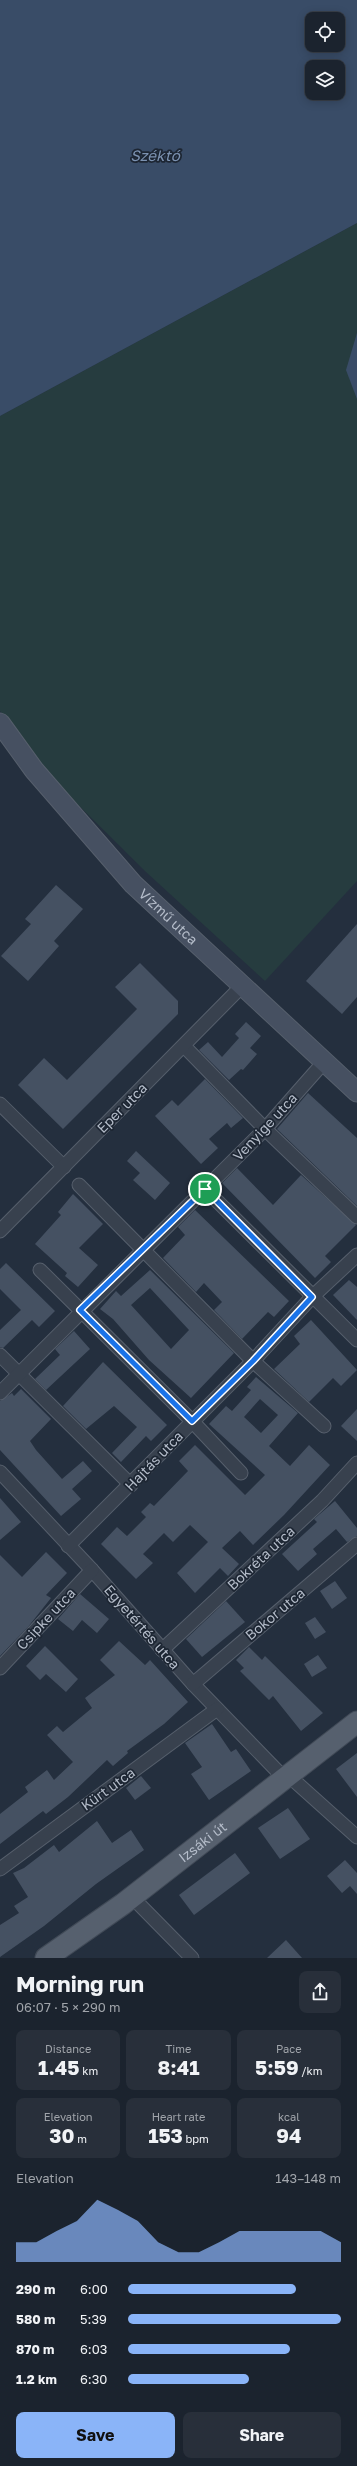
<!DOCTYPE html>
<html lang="en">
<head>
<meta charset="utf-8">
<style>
  :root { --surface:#1b232e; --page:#282f3a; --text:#f1f3f6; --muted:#a0a4aa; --line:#39404a; --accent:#8ab4f8 }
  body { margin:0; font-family:"Golos Text",sans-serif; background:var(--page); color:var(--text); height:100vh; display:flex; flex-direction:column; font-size:15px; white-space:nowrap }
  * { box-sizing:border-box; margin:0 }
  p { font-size:13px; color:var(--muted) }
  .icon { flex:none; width:22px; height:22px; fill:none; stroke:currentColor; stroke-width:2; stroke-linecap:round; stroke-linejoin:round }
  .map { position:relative; height:1958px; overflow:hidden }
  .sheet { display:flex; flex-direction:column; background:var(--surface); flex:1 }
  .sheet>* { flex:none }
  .buttons { position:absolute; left:305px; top:12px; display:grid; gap:8px }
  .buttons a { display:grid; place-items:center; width:40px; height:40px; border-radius:8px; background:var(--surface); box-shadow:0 2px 10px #0003,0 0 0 1px var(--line); font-size:20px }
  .pin { position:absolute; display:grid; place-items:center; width:34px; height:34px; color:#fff; margin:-17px; border:2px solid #fff; border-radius:50%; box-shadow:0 1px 4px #0007 }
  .round { display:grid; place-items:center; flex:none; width:42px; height:42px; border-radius:8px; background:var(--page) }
  .headline { display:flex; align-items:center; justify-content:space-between; height:68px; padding:0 16px }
  h1 { font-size:22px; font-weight:700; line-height:30px }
  .figures { display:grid; grid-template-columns:repeat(3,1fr); gap:6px; height:68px; padding:4px 16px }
  .figures div { display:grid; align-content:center; border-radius:8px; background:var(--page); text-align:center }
  .figures b { font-size:20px; font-weight:700 }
  .figures small { font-size:11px; font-weight:400 }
  .figures p { font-size:11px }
  .chart { height:112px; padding:8px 16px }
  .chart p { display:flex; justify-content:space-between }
  .chart svg { width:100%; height:72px; margin-top:4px; fill:var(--accent); opacity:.7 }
  .button { display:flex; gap:8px; margin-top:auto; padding:8px 16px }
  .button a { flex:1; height:46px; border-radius:8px; background:var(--accent); color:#111; font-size:16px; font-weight:700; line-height:46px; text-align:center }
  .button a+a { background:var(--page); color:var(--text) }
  ul { padding:0 16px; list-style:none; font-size:13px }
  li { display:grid; grid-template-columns:64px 48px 1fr; align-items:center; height:30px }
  li i { height:10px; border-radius:5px; background:var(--accent) }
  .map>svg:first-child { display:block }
</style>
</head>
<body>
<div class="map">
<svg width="357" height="1958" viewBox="0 0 357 1958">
  <rect width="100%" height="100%" fill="#242f3e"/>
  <polygon fill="#263c3f" points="357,223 357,881 265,981 146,872 47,774 0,711 0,416"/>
  <g fill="#394c67" fill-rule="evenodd">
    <path d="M0,0H357V223L0,416ZM312,19H338V45H312ZM312,67H338V93H312Z"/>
    <polygon points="357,333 357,399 346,370"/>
  </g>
  <g fill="#455162" fill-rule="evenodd">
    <polygon points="56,885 83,909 54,941 59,946 28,981 1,956 31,924 25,919"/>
    <polygon points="357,924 357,997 342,1014 306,981"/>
    <polygon points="140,963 178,1001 178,1014 63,1129 18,1085 44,1058 67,1080 137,1009 115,987"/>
    <polygon points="246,1022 261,1036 250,1048 257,1054 243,1070 241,1069 229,1080 199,1050 208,1042 222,1057 239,1038 235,1034"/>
    <polygon points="205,1079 243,1118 231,1128 227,1123 209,1139 218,1148 201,1164 155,1116 172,1100 178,1106"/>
    <polygon points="308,1093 357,1138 357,1206 277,1129"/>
    <polygon points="136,1151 170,1183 155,1200 133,1180 140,1173 127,1161"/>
    <polygon points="237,1168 273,1205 301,1175 356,1225 325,1256 331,1262 315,1278 222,1183"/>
    <polygon points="73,1194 103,1224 79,1248 98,1265 78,1287 65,1276 67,1273 35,1244 61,1215 58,1212"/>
    <polygon points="195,1210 289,1301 274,1317 268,1312 242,1339 214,1310 222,1302 204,1283 196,1292 163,1258 185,1235 178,1227"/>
    <polygon points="6,1263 55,1311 39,1327 32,1320 3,1348 0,1347 0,1330 21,1310 0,1289 0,1269"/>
    <path d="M150,1270L234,1353L191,1398L149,1360L113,1319L100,1309L116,1291L121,1296ZM150,1288L189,1330L171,1349L131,1305Z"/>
    <polygon points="349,1280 357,1287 357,1320 333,1295"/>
    <polygon points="311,1320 357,1370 341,1386 333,1378 309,1402 274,1369 300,1344 294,1336"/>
    <polygon points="74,1331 90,1349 46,1390 35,1379 60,1355 55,1349"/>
    <polygon points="103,1362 167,1425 151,1441 146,1436 121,1462 112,1453 137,1427 114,1406 86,1429 63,1406"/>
    <path d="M256,1377L298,1413L269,1446L290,1466L309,1445L330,1465L284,1515L253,1545L240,1531L222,1548L239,1564L228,1576L220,1568L195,1593L177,1573L208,1542L190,1525L173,1542L164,1533L143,1554L153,1563L136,1579L101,1544L117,1527L127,1536L146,1517L141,1512L150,1503L154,1506L188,1471L179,1461L195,1445L245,1495L265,1475L209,1424L226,1406L232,1411L251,1390L247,1387ZM260,1399L278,1415L261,1433L244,1417Z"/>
    <polygon points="21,1389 51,1419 30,1441 36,1450 62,1479 83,1461 92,1471 72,1489 81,1499 61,1516 0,1450 0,1401 12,1393 14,1396"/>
    <polygon points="357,1409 357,1441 341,1426"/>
    <polygon points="0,1498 21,1522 0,1540"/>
    <polygon points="335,1501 357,1528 357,1536 347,1542 336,1529 313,1549 317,1554 298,1571 282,1554 317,1522 314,1519"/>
    <polygon points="46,1552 67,1573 46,1595 51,1598 28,1627 0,1656 0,1555 22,1577"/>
    <polygon points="335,1581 347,1598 332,1609 320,1591"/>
    <polygon points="80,1594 109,1619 97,1633 82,1620 73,1631 58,1619"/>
    <polygon points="226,1601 245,1622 202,1657 186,1639"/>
    <polygon points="315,1617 326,1632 315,1639 305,1623"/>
    <polygon points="119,1641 145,1665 150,1660 188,1702 164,1724 127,1751 128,1753 113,1766 107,1760 68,1797 46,1814 43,1811 0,1844 0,1814 28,1792 25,1787 47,1770 54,1780 73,1762 47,1735 57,1726 63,1732 92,1708 85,1698 115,1675 100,1660"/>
    <polygon points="45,1646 78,1679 66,1692 46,1674 40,1680 26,1666"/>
    <polygon points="249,1647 262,1660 265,1656 323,1713 301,1731 273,1696 269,1700 240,1671 244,1668 236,1660"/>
    <polygon points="318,1655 327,1668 312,1677 304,1664"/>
    <polygon points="212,1724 231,1752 236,1749 251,1771 209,1800 191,1774 202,1767 185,1743"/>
    <polygon points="357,1753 357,1797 336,1769"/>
    <polygon points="141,1776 151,1788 135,1800 126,1788"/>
    <polygon points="288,1808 310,1839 280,1859 258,1828"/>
    <polygon points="97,1821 112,1843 131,1830 144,1850 96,1884 44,1926 0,1957 0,1925 19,1913 14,1906 28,1897 13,1873 24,1868 54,1845 59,1852"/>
    <polygon points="235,1853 250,1873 194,1915 179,1895"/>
    <polygon points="345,1860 357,1873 357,1894 350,1886 342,1893 327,1876"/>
    <polygon points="286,1940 302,1958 267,1958"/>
  </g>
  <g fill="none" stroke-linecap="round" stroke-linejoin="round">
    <defs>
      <g id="minor">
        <polyline points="184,1046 265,1129 357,1217"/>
        <polyline points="0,1104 64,1167"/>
        <polyline points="79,1185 253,1361 324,1426"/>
        <polyline points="205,1189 357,1340"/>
        <polyline points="0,1231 243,985"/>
        <polyline points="40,1270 192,1421 241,1473"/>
        <polyline points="0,1355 131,1485"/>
        <polyline points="0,1393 265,1129 324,1062"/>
        <polyline points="0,1472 92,1570 193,1684 285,1779"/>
        <polyline points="68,1546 253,1361 312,1297 357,1255"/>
        <polyline points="162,1650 322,1501 357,1463"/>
        <polyline points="0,1668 92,1570"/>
        <polyline points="193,1684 357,1544"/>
        <polyline points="289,1776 357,1837"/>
        <polyline points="0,1869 217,1709"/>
        <polyline points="131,1896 192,1958"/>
      </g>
      <g id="secondary">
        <path id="s1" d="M0,723L34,770L133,884L357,1092"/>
      </g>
      <g id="primary">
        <path id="s2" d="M46,1958L123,1904L357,1722"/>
      </g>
    </defs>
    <use href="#minor" stroke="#565f6c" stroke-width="15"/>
    <use href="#secondary" stroke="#565f6c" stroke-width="21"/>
    <use href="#primary" stroke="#414a57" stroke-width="23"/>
    <use href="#minor" stroke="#38414e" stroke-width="13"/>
    <use href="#secondary" stroke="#465061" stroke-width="19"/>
    <use href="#primary" stroke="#56606e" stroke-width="21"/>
  </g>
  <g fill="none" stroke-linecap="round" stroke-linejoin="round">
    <defs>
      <polygon id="route" points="205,1189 312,1297 253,1361 192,1421 80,1310"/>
    </defs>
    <use href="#route" stroke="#fff" stroke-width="8"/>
    <use href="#route" stroke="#1a73e8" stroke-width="5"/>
  </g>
  <g text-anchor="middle" stroke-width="3.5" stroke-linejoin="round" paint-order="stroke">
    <g font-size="14" fill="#b4bcc9" stroke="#1d2633">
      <text dy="5" stroke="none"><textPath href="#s1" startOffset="257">Vízmű utca</textPath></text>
      <text transform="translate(122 1108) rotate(-45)" y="5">Eper utca</text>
      <text transform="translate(265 1127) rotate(-47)" y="5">Venyige utca</text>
      <text transform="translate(154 1461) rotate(-46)" y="5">Hajtás utca</text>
      <text transform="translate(261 1558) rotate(-43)" y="5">Bokréta utca</text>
      <text transform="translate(275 1614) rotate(-40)" y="5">Bokor utca</text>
      <text transform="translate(46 1619) rotate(-47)" y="5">Csipke utca</text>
      <text transform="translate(142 1627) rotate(49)" y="5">Egyetértés utca</text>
      <text transform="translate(108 1789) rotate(-36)" y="5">Kürt utca</text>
      <text dy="5" stroke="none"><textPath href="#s2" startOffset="195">Izsáki út</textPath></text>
    </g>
    <g font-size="15" font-style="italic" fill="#7c92b1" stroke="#1d2633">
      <text x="155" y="161">Széktó</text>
    </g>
  </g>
</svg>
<div class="buttons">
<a><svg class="icon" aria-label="locate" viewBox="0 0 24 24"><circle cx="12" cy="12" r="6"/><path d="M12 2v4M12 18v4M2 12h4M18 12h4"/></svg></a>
<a><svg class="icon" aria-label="layers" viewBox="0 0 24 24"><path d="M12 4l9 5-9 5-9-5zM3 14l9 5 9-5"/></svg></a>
</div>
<div class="pin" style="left:205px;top:1189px;background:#1e9e55"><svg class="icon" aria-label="arrive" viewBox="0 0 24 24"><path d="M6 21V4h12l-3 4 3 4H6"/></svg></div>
</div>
<section class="sheet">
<div class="headline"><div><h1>Morning run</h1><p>06:07 · 5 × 290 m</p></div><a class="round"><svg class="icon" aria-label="share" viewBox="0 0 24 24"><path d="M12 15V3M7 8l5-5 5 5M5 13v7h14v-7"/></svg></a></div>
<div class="figures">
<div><p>Distance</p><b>1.45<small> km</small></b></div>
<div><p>Time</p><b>8:41</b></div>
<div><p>Pace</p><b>5:59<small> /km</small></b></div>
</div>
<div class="figures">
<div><p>Elevation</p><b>30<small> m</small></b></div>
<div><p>Heart rate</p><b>153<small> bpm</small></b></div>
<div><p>kcal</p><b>94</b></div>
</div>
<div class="chart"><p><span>Elevation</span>143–148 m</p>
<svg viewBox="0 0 160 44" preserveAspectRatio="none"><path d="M0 44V32L10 32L20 25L30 19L40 6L50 12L60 19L70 32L80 38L90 38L100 32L110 25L120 25L130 25L140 25L150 25L160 32V44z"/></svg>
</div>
<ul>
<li><b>290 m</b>6:00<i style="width:79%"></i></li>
<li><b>580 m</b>5:39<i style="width:100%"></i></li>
<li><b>870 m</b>6:03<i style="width:76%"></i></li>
<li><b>1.2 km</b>6:30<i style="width:57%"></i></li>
</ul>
<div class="button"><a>Save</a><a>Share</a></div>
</section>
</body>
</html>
